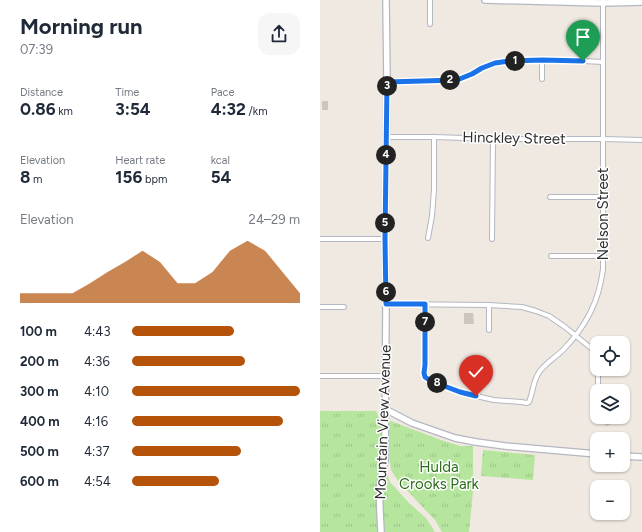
<!DOCTYPE html>
<html lang="en">
<head>
<meta charset="utf-8">
<style>
  :root { --surface:#fff; --page:#f6f6f7; --text:#1f2937; --muted:#747a83; --accent:#b45309 }
  body { margin:0; font-family:Figtree,sans-serif; background:var(--page); color:var(--text); height:100vh; display:flex; flex-direction:column; font-size:15px; white-space:nowrap }
  * { box-sizing:border-box; margin:0 }
  p { font-size:13px; color:var(--muted) }
  .icon { flex:none; width:22px; height:22px; fill:none; stroke:currentColor; stroke-width:2; stroke-linecap:round; stroke-linejoin:round }
  .map { position:relative; flex:1; overflow:hidden }
  .panel { display:flex; flex-direction:column; background:var(--surface); width:320px }
  .panel>* { flex:none }
  .buttons { position:absolute; left:270px; top:336px; display:grid; gap:8px }
  .buttons a { display:grid; place-items:center; width:40px; height:40px; border-radius:8px; background:var(--surface); box-shadow:0 1px 3px #0004; font-size:20px }
  .pin { position:absolute; display:grid; place-items:center; width:34px; height:34px; color:#fff; margin:-41px -17px; border-radius:50% 50% 50% 0; rotate:-45deg; box-shadow:0 0 4px #0007 }
  .pin .icon { rotate:45deg }
  .km { position:absolute; width:20px; height:20px; margin:-10px; border-radius:50%; background:#222; color:#fff; font-size:11px; line-height:20px; text-align:center }
  .round { display:grid; place-items:center; flex:none; width:42px; height:42px; border-radius:12px; background:var(--page) }
  .summary { display:flex; align-items:center; justify-content:space-between; height:68px; padding:0 20px }
  h1 { font-size:22px; font-weight:700; line-height:30px }
  .figures { display:grid; grid-template-columns:repeat(3,1fr); gap:6px; height:68px; padding:4px 20px }
  .figures div { display:grid; align-content:center }
  .figures b { font-size:17px; font-weight:700 }
  .figures small { font-size:11px; font-weight:400 }
  .figures p { font-size:11px }
  .chart { height:112px; padding:8px 20px }
  .chart p { display:flex; justify-content:space-between }
  .chart svg { width:100%; height:72px; margin-top:4px; fill:var(--accent); opacity:.7 }
  ul { padding:0 20px; list-style:none; font-size:13px }
  li { display:grid; grid-template-columns:64px 48px 1fr; align-items:center; height:30px }
  li i { height:10px; border-radius:5px; background:var(--accent) }
  main { display:flex; flex:1; min-height:0 }
  .map>svg:first-child { display:block }
</style>
</head>
<body>
<main>
<section class="panel">
<div class="summary"><div><h1>Morning run</h1><p>07:39</p></div><a class="round"><svg class="icon" aria-label="share" viewBox="0 0 24 24"><path d="M12 15V3M7 8l5-5 5 5M5 13v7h14v-7"/></svg></a></div>
<div class="figures">
<div><p>Distance</p><b>0.86<small> km</small></b></div>
<div><p>Time</p><b>3:54</b></div>
<div><p>Pace</p><b>4:32<small> /km</small></b></div>
</div>
<div class="figures">
<div><p>Elevation</p><b>8<small> m</small></b></div>
<div><p>Heart rate</p><b>156<small> bpm</small></b></div>
<div><p>kcal</p><b>54</b></div>
</div>
<div class="chart"><p><span>Elevation</span>24–29 m</p>
<svg viewBox="0 0 160 44" preserveAspectRatio="none"><path d="M0 44V38L10 38L20 38L30 38L40 32L50 25L60 19L70 12L80 19L90 32L100 32L110 25L120 12L130 6L140 12L150 25L160 38V44z"/></svg>
</div>
<ul>
<li><b>100 m</b>4:43<i style="width:61%"></i></li>
<li><b>200 m</b>4:36<i style="width:67%"></i></li>
<li><b>300 m</b>4:10<i style="width:100%"></i></li>
<li><b>400 m</b>4:16<i style="width:90%"></i></li>
<li><b>500 m</b>4:37<i style="width:65%"></i></li>
<li><b>600 m</b>4:54<i style="width:52%"></i></li>
</ul>
</section>
<div class="map">
<svg width="322" height="532" viewBox="0 0 322 532">
  <defs>
    <pattern id="park-tufts" width="24" height="20" patternUnits="userSpaceOnUse"><rect width="24" height="20" fill="#b6e59e"/><path d="M3 7l-1-3M5 7V3M7 7l1-3M15 17l-1-3M17 17v-4M19 17l1-3" fill="none" stroke="#9dc588"/></pattern>
  </defs>
  <rect width="100%" height="100%" fill="#efe9e1"/>
  <g fill="url(#park-tufts)">
    <polygon points="0,411 56,411 59,418 61,422 62,459 70,482 89,503 106,518 115,532 0,532"/>
    <polygon points="68,420 121,440 140,446 153,446 153,491 149,532 122,532 115,520 78,481 71,470 69,456"/>
    <polygon points="163,450 215,455 213,480 161,476"/>
  </g>
  <g fill="#cbc7bf">
    <rect x="2" y="101" width="6" height="9"/>
    <polygon points="144,313 153,313 154,324 144,324"/>
    <polygon points="285,417 294,417 296,422 286,426 282,418"/>
  </g>
  <g fill="none" stroke-linecap="round" stroke-linejoin="round">
    <defs>
      <g id="street">
        <polyline points="110,0 110,24"/>
        <polyline points="222,60 222,79"/>
        <polyline points="67,81 137,80 152,74 162,68 175,63 189,61 243,60 283,62"/>
        <polyline points="66,137 114,137 173,139 283,139 322,140"/>
        <polyline points="230,197 283,197"/>
        <polyline points="108,238 112,216 114,189 114,137"/>
        <polyline points="0,239 65,239"/>
        <polyline points="172,239 173,139"/>
        <polyline points="231,256 284,256"/>
        <polyline points="66,304 169,305 202,307 216,311 229,316 245,327 277,353"/>
        <path d="M105,304C105,321 105,338 105,355C105,362 103,370 105,377L111,381L140,392L156,396L174,400L201,402L207,403L209,402C214,390 212,382 220,371C227,362 236,357 243,350C266,326 279,302 283,269V0"/>
        <polyline points="169,305 169,330"/>
        <polyline points="0,307 24,307"/>
        <polyline points="278,369 278,391"/>
        <polyline points="0,376 65,376"/>
      </g>
      <g id="secondary">
        <polyline points="165,0 283,3 322,2"/>
        <polyline points="65,409 92,423 135,438 156,442 185,446 277,454"/>
        <polyline points="303,456 322,457"/>
        <path d="M61,532C60,508 57,484 65,461L66,304L65,239L67,81L66,0"/>
      </g>
    </defs>
    <use href="#street" stroke="#b4b7c1" stroke-width="6"/>
    <use href="#secondary" stroke="#b4b7c1" stroke-width="8"/>
    <use href="#street" stroke="#fff" stroke-width="4"/>
    <use href="#secondary" stroke="#fff" stroke-width="5.5"/>
  </g>
  <g fill="none" stroke-linecap="round" stroke-linejoin="round">
    <defs>
      <polyline id="route" points="156,396 140,392 111,381 105,377 104,373 105,365 105,304 66,304 65,239 67,82 137,80 152,74 162,68 175,63 189,61 222,60 263,61"/>
    </defs>
    <use href="#route" stroke="#fff" stroke-width="8"/>
    <use href="#route" stroke="#1a73e8" stroke-width="5"/>
  </g>
  <g text-anchor="middle" stroke-width="3" stroke-linejoin="round" paint-order="stroke">
    <g font-size="15" fill="#2e2e2e" stroke="#fff">
      <text transform="translate(194 138) rotate(1)" y="5">Hinckley Street</text>
      <text transform="translate(283 214) rotate(-90)" y="5">Nelson Street</text>
      <text transform="translate(63 422) rotate(-88)" y="5">Mountain View Avenue</text>
    </g>
    <g font-size="15" fill="#2c6e1b" stroke="#fff">
      <text x="119" y="472">Hulda<tspan x="119" dy="17">Crooks Park</tspan></text>
    </g>
  </g>
</svg>
<div class="buttons">
<a><svg class="icon" aria-label="locate" viewBox="0 0 24 24"><circle cx="12" cy="12" r="6"/><path d="M12 2v4M12 18v4M2 12h4M18 12h4"/></svg></a>
<a><svg class="icon" aria-label="layers" viewBox="0 0 24 24"><path d="M12 4l9 5-9 5-9-5zM3 14l9 5 9-5"/></svg></a>
<a>+</a>
<a>−</a>
</div>
<div class="pin" style="left:263px;top:61px;background:#1e9e55"><svg class="icon" aria-label="arrive" viewBox="0 0 24 24"><path d="M6 21V4h12l-3 4 3 4H6"/></svg></div>
<div class="pin" style="left:156px;top:396px;background:#d93025"><svg class="icon" aria-label="check" viewBox="0 0 24 24"><path d="M5 12l5 5 9-10"/></svg></div>
<b class="km" style="left:195px;top:61px">1</b>
<b class="km" style="left:130px;top:80px">2</b>
<b class="km" style="left:67px;top:86px">3</b>
<b class="km" style="left:66px;top:155px">4</b>
<b class="km" style="left:65px;top:223px">5</b>
<b class="km" style="left:66px;top:292px">6</b>
<b class="km" style="left:105px;top:322px">7</b>
<b class="km" style="left:117px;top:383px">8</b>
</div>
</main>
</body>
</html>
